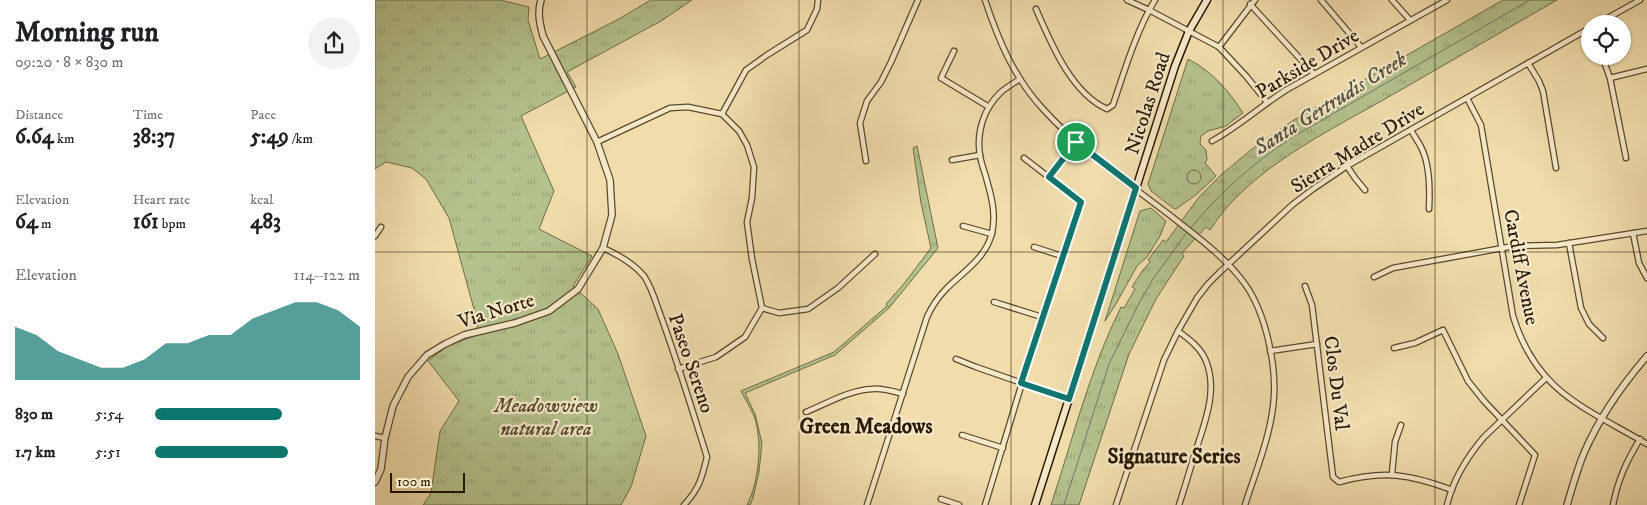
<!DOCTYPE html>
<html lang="en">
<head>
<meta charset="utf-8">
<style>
  :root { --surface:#fff; --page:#f2f2f2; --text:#202124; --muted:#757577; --accent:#0f766e }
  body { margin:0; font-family:"IM FELL DW Pica",serif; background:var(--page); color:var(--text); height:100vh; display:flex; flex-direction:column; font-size:19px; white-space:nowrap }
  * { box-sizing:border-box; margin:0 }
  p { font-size:16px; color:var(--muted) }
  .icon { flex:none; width:28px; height:28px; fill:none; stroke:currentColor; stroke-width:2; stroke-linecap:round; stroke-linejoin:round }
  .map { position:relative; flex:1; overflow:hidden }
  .drawer { display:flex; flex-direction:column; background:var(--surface); width:375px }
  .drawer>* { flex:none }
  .fabs { position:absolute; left:1206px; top:15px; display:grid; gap:10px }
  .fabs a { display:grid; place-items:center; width:50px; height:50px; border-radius:50%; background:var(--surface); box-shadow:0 1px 4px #0004; font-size:25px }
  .scale { position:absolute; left:15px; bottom:12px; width:75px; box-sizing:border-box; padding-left:5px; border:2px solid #281802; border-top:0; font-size:14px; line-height:18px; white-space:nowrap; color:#281802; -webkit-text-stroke:4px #f6e9c9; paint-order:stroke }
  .pin { position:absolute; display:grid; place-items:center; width:42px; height:42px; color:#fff; margin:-21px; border:2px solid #fff; border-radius:50%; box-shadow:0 1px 5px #0007 }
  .round { display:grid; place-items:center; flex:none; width:52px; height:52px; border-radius:26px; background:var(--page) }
  .headline { display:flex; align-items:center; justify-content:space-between; height:85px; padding:0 15px }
  h1 { font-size:28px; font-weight:700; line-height:38px }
  .metrics { display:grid; grid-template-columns:repeat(3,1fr); gap:8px; height:85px; padding:5px 15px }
  .metrics div { display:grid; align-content:center }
  .metrics b { font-size:21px; font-weight:700 }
  .metrics small { font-size:14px; font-weight:400 }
  .metrics p { font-size:14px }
  .chart { height:140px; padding:10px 15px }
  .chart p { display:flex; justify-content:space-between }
  .chart svg { width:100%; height:90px; margin-top:5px; fill:var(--accent); opacity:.7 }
  ul { padding:0 15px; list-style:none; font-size:16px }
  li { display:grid; grid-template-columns:80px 60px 1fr; align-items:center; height:38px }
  li i { height:12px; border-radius:6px; background:var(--accent) }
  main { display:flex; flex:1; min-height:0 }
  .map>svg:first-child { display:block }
</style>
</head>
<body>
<main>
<section class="drawer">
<div class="headline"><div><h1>Morning run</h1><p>09:20 · 8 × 830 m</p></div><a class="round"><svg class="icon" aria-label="share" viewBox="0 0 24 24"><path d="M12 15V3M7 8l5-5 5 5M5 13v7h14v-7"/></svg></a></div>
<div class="metrics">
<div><p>Distance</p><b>6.64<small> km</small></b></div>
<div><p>Time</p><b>38:37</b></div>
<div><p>Pace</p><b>5:49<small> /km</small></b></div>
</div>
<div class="metrics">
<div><p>Elevation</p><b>64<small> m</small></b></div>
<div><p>Heart rate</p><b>161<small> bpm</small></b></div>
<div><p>kcal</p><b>483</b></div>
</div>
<div class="chart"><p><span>Elevation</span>114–122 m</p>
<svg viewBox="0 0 160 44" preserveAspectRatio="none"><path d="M0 44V18L10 22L20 30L30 34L40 38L50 38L60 34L70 26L80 26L90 22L100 22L110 14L120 10L130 6L140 6L150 10L160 18V44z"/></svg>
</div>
<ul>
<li><b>830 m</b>5:54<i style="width:62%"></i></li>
<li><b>1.7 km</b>5:51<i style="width:65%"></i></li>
</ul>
</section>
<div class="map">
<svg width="1272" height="505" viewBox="0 0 1272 505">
  <defs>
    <pattern id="grass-tufts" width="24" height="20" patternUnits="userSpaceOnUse" patternTransform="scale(1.25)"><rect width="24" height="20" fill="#b4c28e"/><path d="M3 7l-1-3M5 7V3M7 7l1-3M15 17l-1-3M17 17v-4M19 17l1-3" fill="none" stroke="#9ba679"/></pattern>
  </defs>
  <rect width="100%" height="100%" fill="#f1ddac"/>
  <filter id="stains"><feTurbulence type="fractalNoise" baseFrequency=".004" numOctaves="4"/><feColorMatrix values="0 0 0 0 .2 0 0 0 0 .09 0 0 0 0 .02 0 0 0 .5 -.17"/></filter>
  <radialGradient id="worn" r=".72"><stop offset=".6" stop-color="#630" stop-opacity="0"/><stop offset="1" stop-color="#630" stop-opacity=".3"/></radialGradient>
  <g fill="url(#grass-tufts)" stroke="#6e6d48">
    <polygon points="0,0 125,0 154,7 153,20 165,59 242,20 276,0 317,0 286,21 192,72 201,87 146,116 179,191 164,229 217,256 198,286 223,309 243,354 271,436 256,487 246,505 48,505 56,493 65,431 84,401 53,361 71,347 99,336 103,324 74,218 51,179 37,168 11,162 0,169"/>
    <path d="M1128,0H1182C1127,32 1072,63 1017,95C956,130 873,169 835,230L831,227L807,253L809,256L781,299L754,354L704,505H676C698,438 715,369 746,307L749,308L760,289L757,287L768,270L775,262L773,260L788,240L791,242L824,197L846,175L877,149L919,120Z"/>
    <path d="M813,59C837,71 854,91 868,113L851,126L833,131L826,136L825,144L831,150L832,160L830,163L841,176L822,194L801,209L798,208L776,191L773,184Z"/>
    <path d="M542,146L563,248L514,308L460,355L370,393L380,414L387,443L384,472L378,498L375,505H372C384,482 388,440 379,416C375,407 370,399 366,391L459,352L512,306L511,304L528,285L556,248L546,203L538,148Z"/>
    <polygon points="776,208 791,221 785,236 772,257 762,266 741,304 730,321 765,211"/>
  </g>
  <circle fill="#b4c28e" stroke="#6e6d48" cx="819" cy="177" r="7"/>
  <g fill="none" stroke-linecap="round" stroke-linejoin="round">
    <g stroke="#6e796b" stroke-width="1">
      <path d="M815,229C845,192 876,165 916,138L1155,0"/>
      <polyline points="689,505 734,364 763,305 778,279 812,232"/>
    </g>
    <defs>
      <g id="minor">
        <path d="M610,0C623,39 639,78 668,109C707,152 756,185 801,220C826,240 851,258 870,284C890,312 901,362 899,396C897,433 881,470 870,505"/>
        <polyline points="752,0 774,10 844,47 871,76 892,102"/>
        <polyline points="946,0 986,47"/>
        <polyline points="1017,0 1035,20"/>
        <polyline points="875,4 939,74"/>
        <path d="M661,9C676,43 696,93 732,109L738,105C749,72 762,29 780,0"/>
        <polyline points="1222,24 1265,0"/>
        <polyline points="844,47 880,0"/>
        <polyline points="579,51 566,78 614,107"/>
        <polyline points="1227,56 1235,78 1251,158"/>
        <polyline points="1153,63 1164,81 1168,91 1181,168"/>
        <polyline points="1235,78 1272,69"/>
        <path d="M1092,98L1106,125L1138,316C1161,392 1209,407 1272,444"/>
        <polyline points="347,114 371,70 392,55 432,30 442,9 443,0"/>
        <path d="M1036,130C1039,136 1043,141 1046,147C1055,164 1055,190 1054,209"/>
        <path d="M837,141C863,127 886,106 911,90L1072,0"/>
        <polyline points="222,142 295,108 313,107 347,114 364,131 372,145 379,167 377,198 372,222 377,259 387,308 370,337 341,357 303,369"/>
        <polyline points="577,160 605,155"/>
        <polyline points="491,161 485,123 492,101 506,82 516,62 543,0"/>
        <polyline points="972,166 980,178 990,190"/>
        <polyline points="674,177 701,142"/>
        <polyline points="588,226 617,234"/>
        <polyline points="1258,233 1264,263 1272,278"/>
        <polyline points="0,236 6,227"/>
        <polyline points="1194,243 1206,308 1214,324 1228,338"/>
        <polyline points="659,247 687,256"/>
        <path d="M228,248C244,255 258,263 269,276C278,289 282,307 288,322C304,367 318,412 332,457C327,478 324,489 309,505"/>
        <polyline points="999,277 1018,268 1139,246 1182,245 1272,231"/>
        <path d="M930,286L937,305L958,477L964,482C1009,470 1034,474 1077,490"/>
        <polyline points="619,302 667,317"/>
        <polyline points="387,308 404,313 433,309 463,288 500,254"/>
        <path d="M803,331C814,339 826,348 831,361C843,390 830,422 821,450C815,469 810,487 804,505"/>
        <polyline points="1019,348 1040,343 1068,330 1093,381 1109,401 1160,455 1144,505"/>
        <polyline points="895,351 942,344"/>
        <polyline points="581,359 601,367 693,399"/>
        <path d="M431,412C451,404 474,390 497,389C507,388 517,391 528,394"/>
        <polyline points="587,435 628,448"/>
        <polyline points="0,436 10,438"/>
        <polyline points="1017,474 1020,442 1026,425"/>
        <polyline points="566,499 584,505"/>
        <path d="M492,505L552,317C557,306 563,297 572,288C588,272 611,258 617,233C621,215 617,198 612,181C610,172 606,164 605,155C601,132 609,108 626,92C632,87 639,83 645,79"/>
        <polyline points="610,505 667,317 706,202 649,158"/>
        <polyline points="741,505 789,360 803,331 822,298 833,284 845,272 917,205 938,189 972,166 1215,28"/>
        <path d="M1072,505C1078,480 1092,457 1109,437L1171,378"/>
        <path d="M1238,505C1243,480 1251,462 1265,439"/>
      </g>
      <g id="tertiary">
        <path d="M0,482L6,469L10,438L18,406L33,377L52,355L70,344L89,335L140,323L174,311L203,289L228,248L237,215L235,180L222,142L168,36C165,24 162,13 166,0"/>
        <path d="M1192,505C1197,488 1202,470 1209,453C1224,418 1247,385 1272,356"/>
      </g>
      <polyline id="secondary" points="660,505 800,66 814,31 832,0"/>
    </defs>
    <use href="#minor" stroke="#5a492c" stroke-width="7"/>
    <use href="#tertiary" stroke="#5a492c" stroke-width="8"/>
    <use href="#secondary" stroke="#281802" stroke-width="9"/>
    <use href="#minor" stroke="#f6e9c9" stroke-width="4.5"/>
    <use href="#tertiary" stroke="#f6e9c9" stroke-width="5.5"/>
    <use href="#secondary" stroke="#f6e9c9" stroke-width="6"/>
  </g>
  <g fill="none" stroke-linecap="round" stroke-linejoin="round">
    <defs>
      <polygon id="route" points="701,142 761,188 694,399 646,383 706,202 674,177"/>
    </defs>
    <use href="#route" stroke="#fff" stroke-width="10"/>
    <use href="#route" stroke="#0f766e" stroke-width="6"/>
  </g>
  <path fill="none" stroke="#281802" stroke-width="1" stroke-opacity="0.55" d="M212,0V505M424,0V505M636,0V505M848,0V505M1060,0V505M0,252H1272"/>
  <g text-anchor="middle" stroke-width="4.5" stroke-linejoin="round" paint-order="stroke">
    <g font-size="20" fill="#281802" stroke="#f6e9c9">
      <text transform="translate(932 63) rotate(-31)" y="7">Parkside Drive</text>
      <text transform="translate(772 103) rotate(-72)" y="7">Nicolas Road</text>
      <text transform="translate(982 147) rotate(-32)" y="7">Sierra Madre Drive</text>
      <text transform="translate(1147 267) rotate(79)" y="7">Cardiff Avenue</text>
      <text transform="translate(121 310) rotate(-17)" y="7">Via Norte</text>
      <text transform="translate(317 363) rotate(71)" y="7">Paseo Sereno</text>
      <text transform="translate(962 383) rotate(83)" y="7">Clos Du Val</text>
    </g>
    <g font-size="20" font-style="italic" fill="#524b2c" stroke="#f6e9c9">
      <text x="171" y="412">Meadowview<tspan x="171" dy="23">natural area</tspan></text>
    </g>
    <g font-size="21" font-style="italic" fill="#51513f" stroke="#f6e9c9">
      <text transform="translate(955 103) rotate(-32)" y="7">Santa Gertrudis Creek</text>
    </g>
    <g font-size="21" font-weight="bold" fill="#281802" stroke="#f6e9c9">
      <text x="491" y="433">Green Meadows</text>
      <text x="799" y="463">Signature Series</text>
    </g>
  </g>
  <rect width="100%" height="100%" filter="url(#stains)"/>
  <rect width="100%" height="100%" fill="url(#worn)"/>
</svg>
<div class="fabs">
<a><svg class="icon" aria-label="locate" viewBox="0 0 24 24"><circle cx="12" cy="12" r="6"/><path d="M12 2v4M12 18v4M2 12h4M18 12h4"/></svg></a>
</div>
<div class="scale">100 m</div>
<div class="pin" style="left:701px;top:142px;background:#1e9e55"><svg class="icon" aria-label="arrive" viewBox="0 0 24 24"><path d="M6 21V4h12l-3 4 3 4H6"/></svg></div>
</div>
</main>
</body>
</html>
